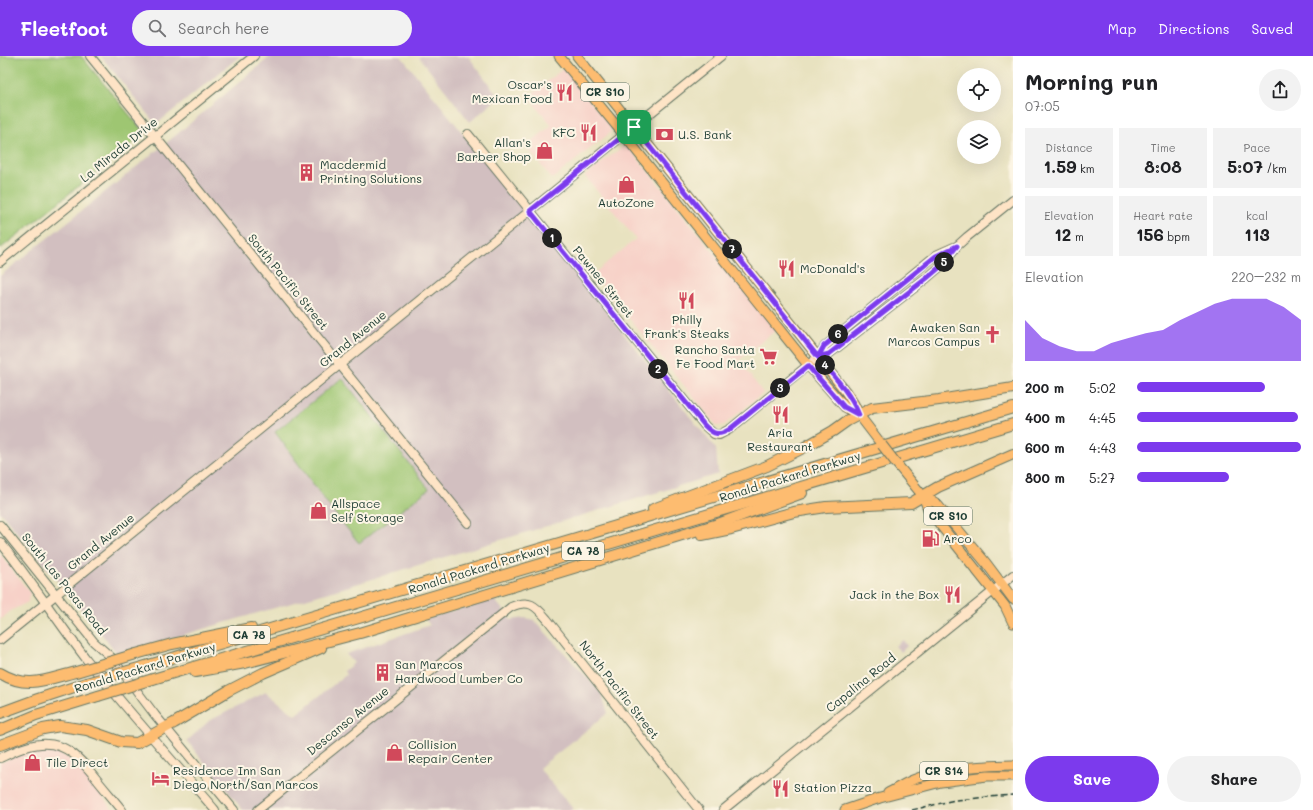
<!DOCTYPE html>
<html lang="en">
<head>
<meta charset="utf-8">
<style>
  :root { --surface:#fff; --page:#f2f2f2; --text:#202124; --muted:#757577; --accent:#7c3aed }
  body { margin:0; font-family:Mali,sans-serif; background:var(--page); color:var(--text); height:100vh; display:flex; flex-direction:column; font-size:15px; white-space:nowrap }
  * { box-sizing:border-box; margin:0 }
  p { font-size:13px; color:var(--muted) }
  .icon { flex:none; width:22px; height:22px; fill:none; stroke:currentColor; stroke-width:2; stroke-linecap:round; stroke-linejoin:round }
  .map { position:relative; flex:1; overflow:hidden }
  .panel { display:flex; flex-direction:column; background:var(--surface); width:300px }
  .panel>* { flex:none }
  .controls { position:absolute; left:957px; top:12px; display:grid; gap:8px }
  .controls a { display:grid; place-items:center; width:44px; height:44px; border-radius:50%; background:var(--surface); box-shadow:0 4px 16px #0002; font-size:20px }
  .pin { position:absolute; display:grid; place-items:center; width:34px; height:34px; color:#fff; margin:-17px; border-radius:8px; box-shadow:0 2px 6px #0006 }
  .km { position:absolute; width:20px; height:20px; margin:-10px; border-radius:50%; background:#222; color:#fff; font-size:11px; line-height:20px; text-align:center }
  .round { display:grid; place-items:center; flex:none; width:42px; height:42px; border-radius:21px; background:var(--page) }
  .overview { display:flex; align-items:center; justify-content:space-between; height:68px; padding:0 12px }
  h1 { font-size:22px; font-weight:700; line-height:30px }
  .stats { display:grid; grid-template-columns:repeat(3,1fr); gap:6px; height:68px; padding:4px 12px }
  .stats div { display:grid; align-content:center; border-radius:0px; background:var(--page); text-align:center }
  .stats b { font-size:17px; font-weight:700 }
  .stats small { font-size:11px; font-weight:400 }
  .stats p { font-size:11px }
  .chart { height:112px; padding:8px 12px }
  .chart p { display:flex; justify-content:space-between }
  .chart svg { width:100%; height:72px; margin-top:4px; fill:var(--accent); opacity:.7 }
  .cta { display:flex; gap:8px; margin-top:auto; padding:8px 12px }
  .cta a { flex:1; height:46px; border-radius:24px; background:var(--accent); color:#fff; font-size:16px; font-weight:700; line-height:46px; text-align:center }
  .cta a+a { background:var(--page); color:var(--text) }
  ul { padding:0 12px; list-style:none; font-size:13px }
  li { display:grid; grid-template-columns:64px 48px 1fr; align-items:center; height:30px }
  li i { height:10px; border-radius:5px; background:var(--accent) }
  header { display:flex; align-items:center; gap:24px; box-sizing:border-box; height:56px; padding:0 20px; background:var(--accent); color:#fff }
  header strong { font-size:19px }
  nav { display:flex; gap:22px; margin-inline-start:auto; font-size:14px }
  .search { width:280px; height:36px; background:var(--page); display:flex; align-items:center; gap:10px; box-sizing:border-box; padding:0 14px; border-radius:22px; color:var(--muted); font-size:15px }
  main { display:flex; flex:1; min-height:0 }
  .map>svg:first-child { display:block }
</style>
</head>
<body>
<header>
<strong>Fleetfoot</strong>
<div class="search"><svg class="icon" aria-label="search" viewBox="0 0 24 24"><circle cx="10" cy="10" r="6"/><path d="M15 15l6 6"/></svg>Search here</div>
<nav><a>Map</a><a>Directions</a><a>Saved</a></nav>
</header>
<main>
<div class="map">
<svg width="1013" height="754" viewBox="0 0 1013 754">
  <rect width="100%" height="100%" fill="#fcf5e5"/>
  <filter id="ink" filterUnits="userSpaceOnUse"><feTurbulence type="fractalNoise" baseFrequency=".025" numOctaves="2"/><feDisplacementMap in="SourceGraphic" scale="8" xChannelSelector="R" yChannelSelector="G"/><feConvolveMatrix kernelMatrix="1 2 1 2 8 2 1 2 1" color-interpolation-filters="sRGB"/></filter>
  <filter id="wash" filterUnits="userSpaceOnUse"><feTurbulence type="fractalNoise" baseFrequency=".012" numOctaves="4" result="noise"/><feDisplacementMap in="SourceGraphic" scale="16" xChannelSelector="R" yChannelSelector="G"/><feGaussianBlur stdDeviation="0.9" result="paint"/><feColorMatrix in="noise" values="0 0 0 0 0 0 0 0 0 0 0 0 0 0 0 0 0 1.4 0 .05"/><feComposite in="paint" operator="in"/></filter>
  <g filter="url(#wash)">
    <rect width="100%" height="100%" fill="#e8e2c0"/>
    <g fill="#f7d1c8">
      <polygon points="564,12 611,71 610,77 552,123 526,90 552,69 528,41"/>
      <polygon points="628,90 776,274 739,304 763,337 724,369 717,370 593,218 636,183 585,120 622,91"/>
      <polygon points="0,498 30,537 28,546 12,554 0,564"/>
      <polygon points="43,694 52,694 65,700 74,706 113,754 0,754 0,707 19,699"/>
    </g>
    <g fill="#d2bfc0">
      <polygon points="101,0 240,0 159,66 153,65"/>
      <polygon points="271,0 401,0 716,393 718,418 356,528 118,598 0,456 0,220 170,84"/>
      <polygon points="420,0 468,0 499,41 470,66 419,1"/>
      <polygon points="494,543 511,564 526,562 534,564 601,637 608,657 539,712 574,754 243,754 187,685 209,665 266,636 295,659 346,619 344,615 354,607 346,598 430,569 425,563"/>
      <polygon points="903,584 907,590 901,596 895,590"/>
    </g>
    <g fill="#9ec672" stroke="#5e8253">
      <polygon points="0,0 81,0 141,73 140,81 0,193"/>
      <polygon points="342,322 429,433 359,487 333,455 275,376"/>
    </g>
  </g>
  <g filter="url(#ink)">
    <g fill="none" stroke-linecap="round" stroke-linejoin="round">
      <defs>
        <g id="secondary">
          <polyline points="90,0 468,467"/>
          <polyline points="468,78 705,370 714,378 719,379 730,373 818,301 829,298 927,222 940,211 957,190 967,181 1013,144"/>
          <polyline points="0,206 254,0"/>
          <polyline points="818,301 825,290 936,199 954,191"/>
          <polyline points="0,469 94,586 111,601 155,659 234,754"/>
          <path d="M0,486C31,524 57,565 87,604C128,655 172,704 215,754"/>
          <polyline points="0,584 721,0"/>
          <path d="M0,702C13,696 27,689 41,688C68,686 83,706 98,725C106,735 114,744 122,754"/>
          <path d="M258,754L511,551C529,543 535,549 547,563L699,754"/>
          <polyline points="723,754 1013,519"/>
        </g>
        <g id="primary">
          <polyline points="559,0 624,79 808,309 845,351 859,359"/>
          <polyline points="577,0 818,301 846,336 854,348 859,359 882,389"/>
          <polyline points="896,407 923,440 928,453 942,471 1005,550 1013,567"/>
          <polyline points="923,440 936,447 986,507 1013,543"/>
          <path d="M888,737C898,732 907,725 918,722C948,711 982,710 1013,709"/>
          <polyline points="845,754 880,742 941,726 987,720 1013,720"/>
        </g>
        <g id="highway">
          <polyline points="653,453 767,410 803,392 833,375 847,365 872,352 939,344 1013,332"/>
          <polyline points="702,479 731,473 794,456 826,451 911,447 938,431 1013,398"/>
          <polyline points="136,598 172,588 251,572"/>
          <polyline points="142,611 1013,352"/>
          <polyline points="195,616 245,607 360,577 718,468 802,437"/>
          <path d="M0,617C28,634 47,623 76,616"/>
          <polyline points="153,623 1013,368"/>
          <polyline points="0,657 38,643 86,627"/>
          <polyline points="0,674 36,659 98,640"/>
          <polyline points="0,689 43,673 60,670 87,674 121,686 137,687 174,667 228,635 263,617 321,592"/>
        </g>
      </defs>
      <use href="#secondary" stroke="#657765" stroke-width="10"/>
      <use href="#primary" stroke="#657765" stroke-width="11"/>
      <use href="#highway" stroke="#657765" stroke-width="12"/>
      <use href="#secondary" stroke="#fee4c6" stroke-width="8"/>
      <use href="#primary" stroke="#fdbc70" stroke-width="9"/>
      <use href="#highway" stroke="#fdbc70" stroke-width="10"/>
      <polyline stroke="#1f3d34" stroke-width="1.5" stroke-dasharray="6 3" stroke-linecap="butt" points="912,754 955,744 1013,739"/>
      <defs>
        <polyline id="primary-bridge" points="882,389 896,407"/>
        <g id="highway-bridge">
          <polyline points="76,616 136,598"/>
          <polyline points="86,627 142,611"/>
          <polyline points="98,640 153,623"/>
        </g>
      </defs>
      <use href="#primary-bridge" stroke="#657765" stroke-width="11" stroke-linecap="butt"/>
      <use href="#highway-bridge" stroke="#657765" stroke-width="12" stroke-linecap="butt"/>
      <use href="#primary-bridge" stroke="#fdbc70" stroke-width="9"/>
      <use href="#highway-bridge" stroke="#fdbc70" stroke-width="10"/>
    </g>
  </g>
  <g fill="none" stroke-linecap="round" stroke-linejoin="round" filter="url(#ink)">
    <defs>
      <path id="route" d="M634,71L530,155L705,370C714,379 719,380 730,373L808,310L844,351L859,359C850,337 833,319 818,301L829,298L927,222L940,211L957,190L936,200L824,290L818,301L634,71"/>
    </defs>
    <use href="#route" stroke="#fff" stroke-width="8"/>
    <use href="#route" stroke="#7c3aed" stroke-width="5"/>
  </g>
  <defs>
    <symbol id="restaurant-bare" viewBox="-9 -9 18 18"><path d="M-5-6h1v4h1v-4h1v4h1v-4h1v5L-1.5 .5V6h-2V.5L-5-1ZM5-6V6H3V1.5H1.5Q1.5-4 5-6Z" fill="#d1495b" stroke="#fcf5e5" stroke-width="2.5" paint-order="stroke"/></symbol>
    <symbol id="bank-bare" viewBox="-9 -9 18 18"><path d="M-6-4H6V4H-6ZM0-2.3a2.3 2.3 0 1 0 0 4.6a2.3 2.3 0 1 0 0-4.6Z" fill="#d1495b" stroke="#fcf5e5" stroke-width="2.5" paint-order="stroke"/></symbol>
    <symbol id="shop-bare" viewBox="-9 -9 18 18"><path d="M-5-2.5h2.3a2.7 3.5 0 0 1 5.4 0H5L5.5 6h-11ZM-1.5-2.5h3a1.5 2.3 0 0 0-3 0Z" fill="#d1495b" stroke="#fcf5e5" stroke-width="2.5" paint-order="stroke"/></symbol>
    <symbol id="building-bare" viewBox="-9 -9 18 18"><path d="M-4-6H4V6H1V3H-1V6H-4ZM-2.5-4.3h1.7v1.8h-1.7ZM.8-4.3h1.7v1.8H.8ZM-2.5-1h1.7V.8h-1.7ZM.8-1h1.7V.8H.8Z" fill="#d1495b" stroke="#fcf5e5" stroke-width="2.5" paint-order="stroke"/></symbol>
    <symbol id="church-bare" viewBox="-9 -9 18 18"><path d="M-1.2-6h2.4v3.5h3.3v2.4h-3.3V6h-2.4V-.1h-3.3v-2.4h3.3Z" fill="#d1495b" stroke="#fcf5e5" stroke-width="2.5" paint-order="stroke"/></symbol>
    <symbol id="supermarket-bare" viewBox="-9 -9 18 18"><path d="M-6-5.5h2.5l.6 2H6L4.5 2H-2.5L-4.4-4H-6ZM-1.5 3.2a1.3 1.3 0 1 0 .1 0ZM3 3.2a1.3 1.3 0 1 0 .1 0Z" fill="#d1495b" stroke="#fcf5e5" stroke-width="2.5" paint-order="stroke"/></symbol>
    <symbol id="fuel-bare" viewBox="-9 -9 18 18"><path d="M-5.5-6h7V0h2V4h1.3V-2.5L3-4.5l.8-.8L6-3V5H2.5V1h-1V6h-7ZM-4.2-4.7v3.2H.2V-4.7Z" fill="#d1495b" stroke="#fcf5e5" stroke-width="2.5" paint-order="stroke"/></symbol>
    <symbol id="hotel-bare" viewBox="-9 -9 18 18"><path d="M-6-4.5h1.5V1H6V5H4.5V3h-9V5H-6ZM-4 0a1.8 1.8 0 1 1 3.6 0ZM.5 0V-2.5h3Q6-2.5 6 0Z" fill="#d1495b" stroke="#fcf5e5" stroke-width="2.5" paint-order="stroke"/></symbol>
  </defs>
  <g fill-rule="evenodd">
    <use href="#restaurant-bare" x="552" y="24" width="25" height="25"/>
    <use href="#restaurant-bare" x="576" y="64" width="25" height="25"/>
    <use href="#bank-bare" x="652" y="66" width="25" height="25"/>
    <use href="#shop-bare" x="532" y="82" width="25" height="25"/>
    <use href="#building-bare" x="294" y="104" width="25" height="25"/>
    <use href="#shop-bare" x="614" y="116" width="25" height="25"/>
    <use href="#restaurant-bare" x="774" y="200" width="25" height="25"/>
    <use href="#restaurant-bare" x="674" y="232" width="25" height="25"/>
    <use href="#church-bare" x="980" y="266" width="25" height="25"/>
    <use href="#supermarket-bare" x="756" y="288" width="25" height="25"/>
    <use href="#restaurant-bare" x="768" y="346" width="25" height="25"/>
    <use href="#shop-bare" x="306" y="442" width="25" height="25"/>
    <use href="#fuel-bare" x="918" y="470" width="25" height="25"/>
    <use href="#restaurant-bare" x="940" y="526" width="25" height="25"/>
    <use href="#building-bare" x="370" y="604" width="25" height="25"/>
    <use href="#shop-bare" x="382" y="684" width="25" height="25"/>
    <use href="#shop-bare" x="20" y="694" width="25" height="25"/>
    <use href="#hotel-bare" x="148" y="710" width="25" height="25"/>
    <use href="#restaurant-bare" x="768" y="720" width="25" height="25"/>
  </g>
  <g text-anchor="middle" stroke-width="4" stroke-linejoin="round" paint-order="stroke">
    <g fill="#fcf5e5" stroke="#617469" stroke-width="1">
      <rect x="581" y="27" width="48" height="18" rx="3"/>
      <rect x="924" y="451" width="48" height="18" rx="3"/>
      <rect x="562" y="486" width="42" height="18" rx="3"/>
      <rect x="228" y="570" width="42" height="18" rx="3"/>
      <rect x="920" y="706" width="48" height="18" rx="3"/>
    </g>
    <g font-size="11" font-weight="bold" fill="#1f3d34">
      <text x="605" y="40">CR S10</text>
      <text x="948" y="464">CR S10</text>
      <text x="583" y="499">CA 78</text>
      <text x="249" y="583">CA 78</text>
      <text x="944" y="719">CR S14</text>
    </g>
    <g font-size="12" fill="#1f3d34" stroke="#fcf5e5" text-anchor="start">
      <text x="552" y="33" text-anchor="end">Oscar's<tspan x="552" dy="14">Mexican Food</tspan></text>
      <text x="575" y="81" text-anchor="end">KFC</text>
      <text x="678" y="83">U.S. Bank</text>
      <text x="531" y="91" text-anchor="end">Allan's<tspan x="531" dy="14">Barber Shop</tspan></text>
      <text x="320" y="113">Macdermid<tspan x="320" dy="14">Printing Solutions</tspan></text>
      <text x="626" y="151" text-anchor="middle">AutoZone</text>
      <text x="800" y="217">McDonald's</text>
      <text x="687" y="268" text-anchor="middle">Philly<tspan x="687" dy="14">Frank's Steaks</tspan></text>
      <text x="980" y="276" text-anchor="end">Awaken San<tspan x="980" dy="14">Marcos Campus</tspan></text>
      <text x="755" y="298" text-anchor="end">Rancho Santa<tspan x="755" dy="14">Fe Food Mart</tspan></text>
      <text x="780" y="381" text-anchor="middle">Aria<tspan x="780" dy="14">Restaurant</tspan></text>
      <text x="331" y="452">Allspace<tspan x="331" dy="14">Self Storage</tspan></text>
      <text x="943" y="487">Arco</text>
      <text x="939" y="543" text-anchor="end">Jack in the Box</text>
      <text x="395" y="613">San Marcos<tspan x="395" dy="14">Hardwood Lumber Co</tspan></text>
      <text x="408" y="693">Collision<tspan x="408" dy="14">Repair Center</tspan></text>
      <text x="46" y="711">Tile Direct</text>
      <text x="173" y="719">Residence Inn San<tspan x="173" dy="14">Diego North/San Marcos</tspan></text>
      <text x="794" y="736">Station Pizza</text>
    </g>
    <g font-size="12" fill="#1f3d34" stroke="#fcf5e5">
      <text transform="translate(119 94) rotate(-39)" y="4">La Mirada Drive</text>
      <text transform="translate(288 226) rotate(51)" y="4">South Pacific Street</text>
      <text transform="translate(603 226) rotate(51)" y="4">Pawnee Street</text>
      <text transform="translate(353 283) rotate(-39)" y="4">Grand Avenue</text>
      <text transform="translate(790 421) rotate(-17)" y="4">Ronald Packard Parkway</text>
      <text transform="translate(101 486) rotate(-39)" y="4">Grand Avenue</text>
      <text transform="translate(479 513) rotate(-17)" y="4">Ronald Packard Parkway</text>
      <text transform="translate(64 528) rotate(51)" y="4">South Las Posas Road</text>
      <text transform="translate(145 612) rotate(-17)" y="4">Ronald Packard Parkway</text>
      <text transform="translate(861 627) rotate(-39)" y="4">Capalina Road</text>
      <text transform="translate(619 634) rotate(52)" y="4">North Pacific Street</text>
      <text transform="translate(348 665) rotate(-39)" y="4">Descanso Avenue</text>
    </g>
  </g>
</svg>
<div class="controls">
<a><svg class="icon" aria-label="locate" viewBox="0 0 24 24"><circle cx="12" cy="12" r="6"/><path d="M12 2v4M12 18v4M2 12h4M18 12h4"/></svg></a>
<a><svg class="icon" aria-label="layers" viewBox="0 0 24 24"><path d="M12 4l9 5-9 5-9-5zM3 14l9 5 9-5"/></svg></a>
</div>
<div class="pin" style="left:634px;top:71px;background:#1e9e55"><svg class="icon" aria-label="arrive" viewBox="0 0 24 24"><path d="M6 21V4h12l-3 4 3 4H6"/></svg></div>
<b class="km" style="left:552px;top:182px">1</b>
<b class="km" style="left:658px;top:313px">2</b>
<b class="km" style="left:780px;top:332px">3</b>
<b class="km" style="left:825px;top:309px">4</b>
<b class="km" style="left:944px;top:206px">5</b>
<b class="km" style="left:838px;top:278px">6</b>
<b class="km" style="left:732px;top:193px">7</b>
</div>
<section class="panel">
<div class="overview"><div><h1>Morning run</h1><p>07:05</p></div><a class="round"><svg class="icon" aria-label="share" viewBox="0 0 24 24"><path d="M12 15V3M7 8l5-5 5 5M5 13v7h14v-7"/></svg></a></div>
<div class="stats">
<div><p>Distance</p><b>1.59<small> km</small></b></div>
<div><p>Time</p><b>8:08</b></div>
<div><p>Pace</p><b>5:07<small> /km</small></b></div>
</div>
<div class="stats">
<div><p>Elevation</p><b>12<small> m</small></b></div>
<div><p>Heart rate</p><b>156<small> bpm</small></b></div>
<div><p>kcal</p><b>113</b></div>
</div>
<div class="chart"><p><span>Elevation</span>220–232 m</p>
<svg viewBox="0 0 160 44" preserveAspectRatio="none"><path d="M0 44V19L10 30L20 35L30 38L40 38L50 33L60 30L70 27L80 25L90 19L100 14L110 9L120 6L130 6L140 6L150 11L160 19V44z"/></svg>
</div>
<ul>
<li><b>200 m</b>5:02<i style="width:78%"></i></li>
<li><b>400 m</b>4:45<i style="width:98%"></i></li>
<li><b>600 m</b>4:43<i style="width:100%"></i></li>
<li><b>800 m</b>5:27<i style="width:56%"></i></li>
</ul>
<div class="cta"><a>Save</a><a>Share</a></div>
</section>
</main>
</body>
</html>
